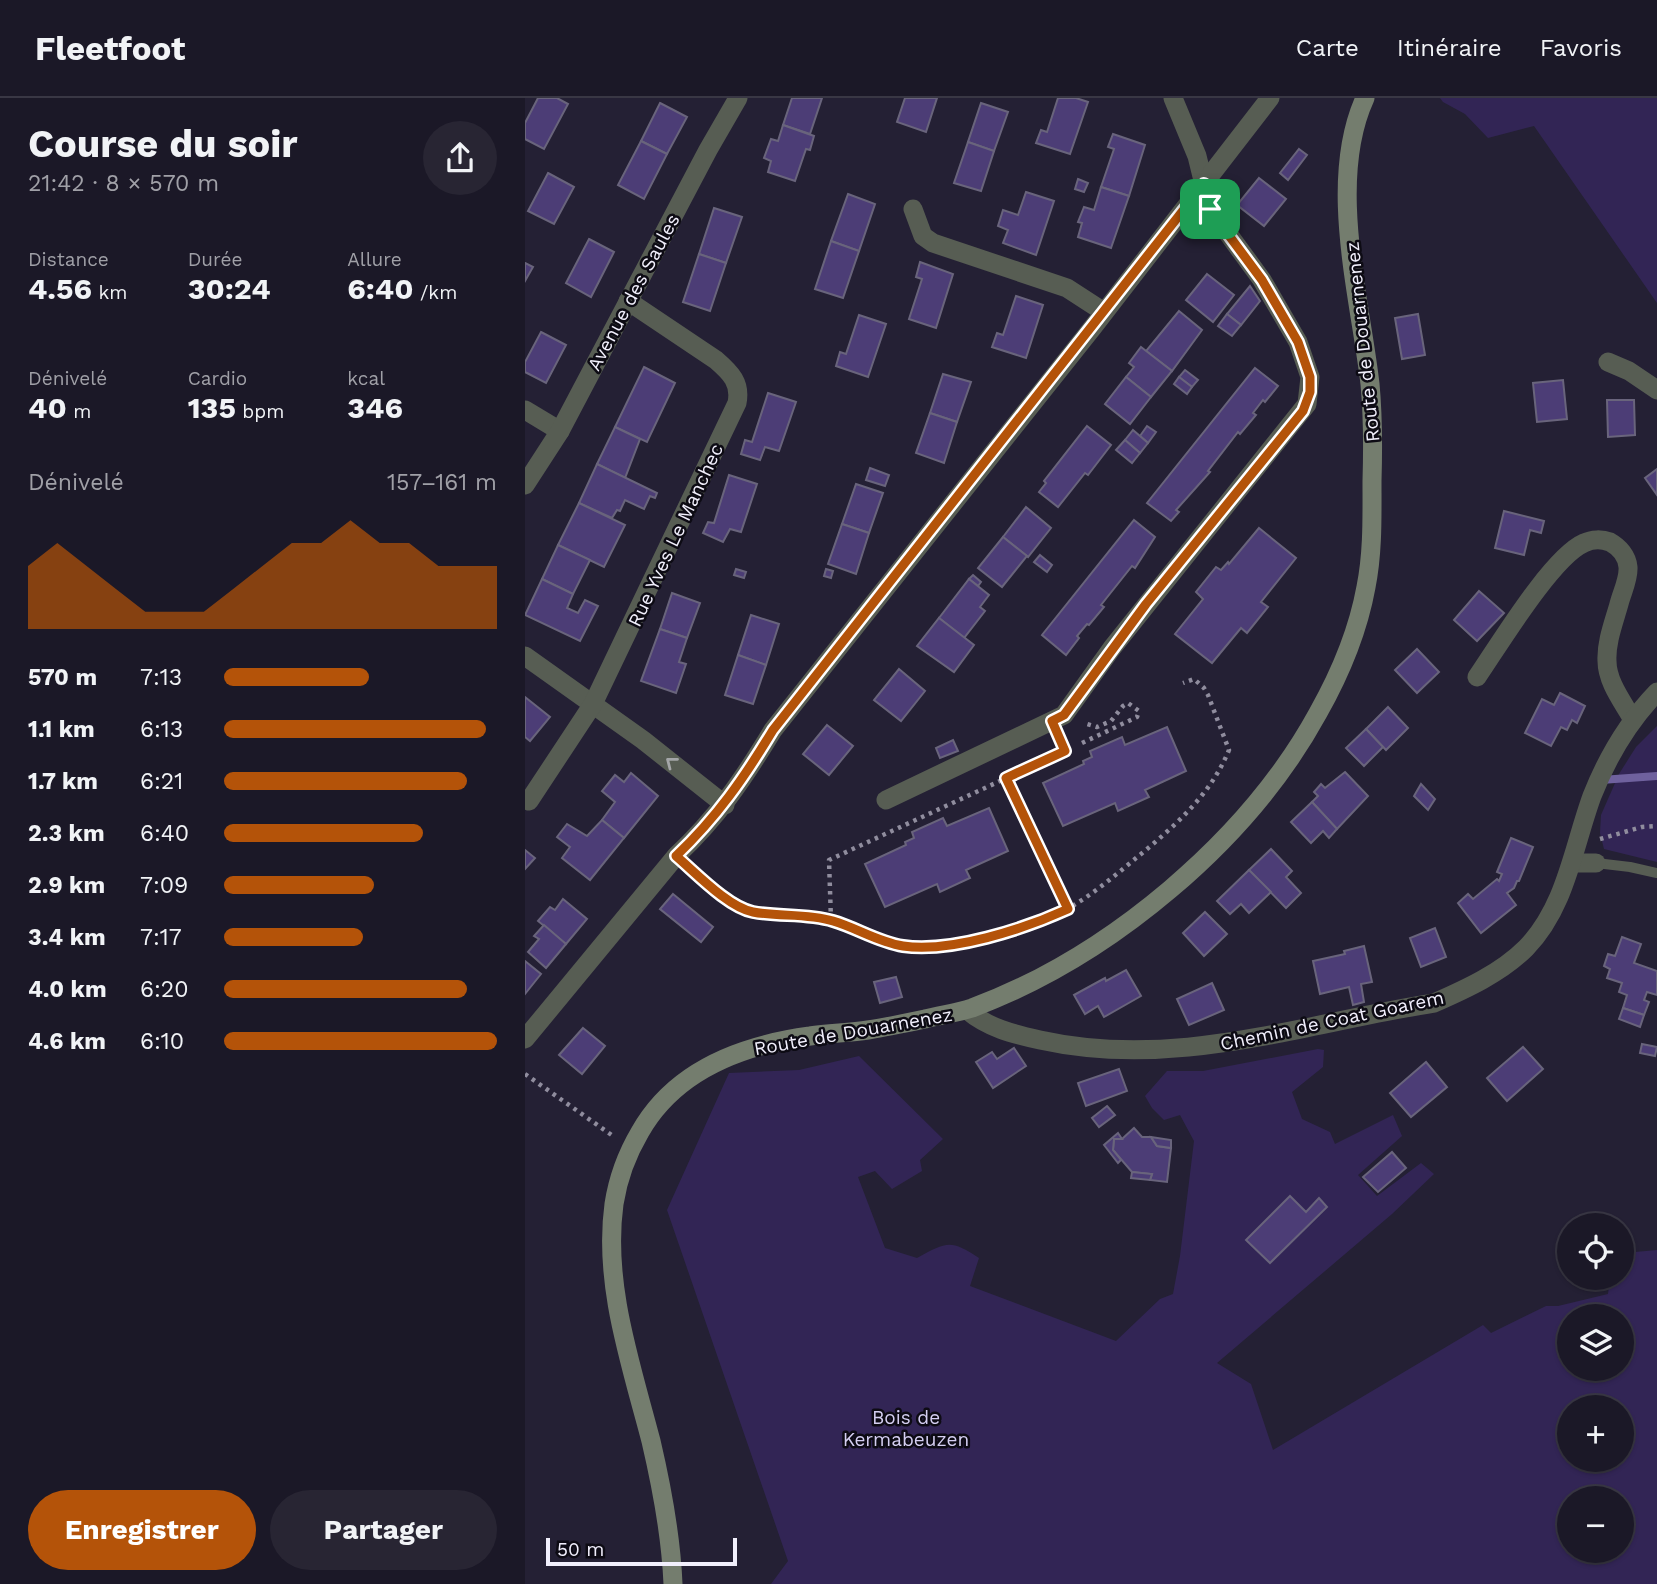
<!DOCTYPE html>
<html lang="fr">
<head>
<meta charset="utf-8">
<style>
  :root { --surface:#1b1827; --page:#282533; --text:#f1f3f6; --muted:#a0a0a7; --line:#393744; --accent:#b45309 }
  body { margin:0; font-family:"Work Sans",sans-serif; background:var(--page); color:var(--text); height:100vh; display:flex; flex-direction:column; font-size:26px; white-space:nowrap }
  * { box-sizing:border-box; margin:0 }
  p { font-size:23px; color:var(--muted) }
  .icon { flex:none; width:38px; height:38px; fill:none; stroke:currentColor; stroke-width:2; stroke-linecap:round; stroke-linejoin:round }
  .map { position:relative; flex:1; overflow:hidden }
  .details { display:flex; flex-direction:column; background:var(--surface); width:525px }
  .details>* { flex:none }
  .buttons { position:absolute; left:1032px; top:1115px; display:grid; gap:14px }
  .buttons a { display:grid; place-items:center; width:77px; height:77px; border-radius:50%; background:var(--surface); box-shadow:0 2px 5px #0004,0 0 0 2px var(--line); font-size:35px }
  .scale { position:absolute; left:21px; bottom:18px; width:191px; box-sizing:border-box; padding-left:7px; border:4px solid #f1effc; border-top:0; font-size:19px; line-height:24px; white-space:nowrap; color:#f1effc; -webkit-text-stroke:5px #0d0b14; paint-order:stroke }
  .pin { position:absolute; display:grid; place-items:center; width:60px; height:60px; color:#fff; margin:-30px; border-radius:14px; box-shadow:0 4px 10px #0006 }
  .round { display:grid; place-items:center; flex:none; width:74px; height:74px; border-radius:37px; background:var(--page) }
  .summary { display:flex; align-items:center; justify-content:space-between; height:119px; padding:0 28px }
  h1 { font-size:38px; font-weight:700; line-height:52px }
  .stats { display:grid; grid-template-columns:repeat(3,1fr); gap:10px; height:119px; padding:7px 28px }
  .stats div { display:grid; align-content:center }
  .stats b { font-size:30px; font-weight:700 }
  .stats small { font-size:19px; font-weight:400 }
  .stats p { font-size:19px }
  .chart { height:196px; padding:14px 28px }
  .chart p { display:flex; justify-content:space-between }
  .chart svg { width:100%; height:126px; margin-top:7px; fill:var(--accent); opacity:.7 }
  .primary-button { display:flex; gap:14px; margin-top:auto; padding:14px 28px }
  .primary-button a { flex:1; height:80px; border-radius:42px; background:var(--accent); color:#fff; font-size:28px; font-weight:700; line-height:80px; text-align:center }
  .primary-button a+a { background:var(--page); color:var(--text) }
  ul { padding:0 28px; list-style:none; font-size:23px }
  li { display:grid; grid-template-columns:112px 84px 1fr; align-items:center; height:52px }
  li i { height:18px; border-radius:9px; background:var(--accent) }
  header { display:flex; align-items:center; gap:42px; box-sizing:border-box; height:98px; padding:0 35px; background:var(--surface); border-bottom:2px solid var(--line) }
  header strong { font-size:33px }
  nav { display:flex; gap:38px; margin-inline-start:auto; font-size:24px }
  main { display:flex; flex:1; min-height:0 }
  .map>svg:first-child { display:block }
</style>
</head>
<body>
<header>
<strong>Fleetfoot</strong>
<nav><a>Carte</a><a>Itinéraire</a><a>Favoris</a></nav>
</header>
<main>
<section class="details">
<div class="summary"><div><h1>Course du soir</h1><p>21:42 · 8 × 570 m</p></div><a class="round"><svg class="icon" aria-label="share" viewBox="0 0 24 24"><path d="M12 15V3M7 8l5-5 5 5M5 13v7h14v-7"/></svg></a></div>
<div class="stats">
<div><p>Distance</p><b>4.56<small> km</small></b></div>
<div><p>Durée</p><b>30:24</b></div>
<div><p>Allure</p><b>6:40<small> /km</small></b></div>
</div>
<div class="stats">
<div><p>Dénivelé</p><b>40<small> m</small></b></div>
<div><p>Cardio</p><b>135<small> bpm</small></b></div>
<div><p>kcal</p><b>346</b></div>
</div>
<div class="chart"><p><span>Dénivelé</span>157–161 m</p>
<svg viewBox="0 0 160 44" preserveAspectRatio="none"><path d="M0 44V22L10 14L20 22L30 30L40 38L50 38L60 38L70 30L80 22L90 14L100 14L110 6L120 14L130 14L140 22L150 22L160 22V44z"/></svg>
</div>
<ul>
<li><b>570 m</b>7:13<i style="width:53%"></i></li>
<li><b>1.1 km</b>6:13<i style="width:96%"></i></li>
<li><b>1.7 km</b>6:21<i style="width:89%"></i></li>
<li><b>2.3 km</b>6:40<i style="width:73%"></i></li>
<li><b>2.9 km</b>7:09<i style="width:55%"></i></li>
<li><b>3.4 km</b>7:17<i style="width:51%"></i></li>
<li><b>4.0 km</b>6:20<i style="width:89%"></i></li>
<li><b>4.6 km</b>6:10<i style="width:100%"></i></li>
</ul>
<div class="primary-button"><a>Enregistrer</a><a>Partager</a></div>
</section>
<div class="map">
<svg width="1132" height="1486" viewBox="0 0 1132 1486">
  <rect width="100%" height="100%" fill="#242034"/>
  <g fill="#322555" fill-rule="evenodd">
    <polygon points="915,0 1132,0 1132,205 1009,28 963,40 940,16 918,4"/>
    <polygon points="1132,628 1132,764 1079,751 1075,735 1076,717 1094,676 1111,649"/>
    <path d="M793,951L799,952L798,969L767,994L777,1021L805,1034L810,1046L868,1017L877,1038L833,1077L852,1098L896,1065L909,1076L867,1116L692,1265L726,1286L748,1352L958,1227L966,1235L1021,1208H1033L1083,1196L1085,1180H1097V1161L1110,1154L1132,1152V1486H246L263,1463L142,1112L204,975L274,972L334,958L418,1041L395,1062L397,1073L367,1091L350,1073L333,1079L360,1150L392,1160C422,1144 425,1141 454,1160L445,1188L591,1243L635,1201L648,1196L655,1158L669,1043L655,1017L639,1022L627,1010L620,998L642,973H678ZM1045,1218H1097V1270H1045ZM1045,1309H1097V1362H1045ZM1045,1400H1097V1452H1045Z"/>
  </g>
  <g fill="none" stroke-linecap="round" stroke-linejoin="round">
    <polyline stroke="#6f619e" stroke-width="8" points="1076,682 1132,678"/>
  </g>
  <g fill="#4c3d76" stroke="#69647c" stroke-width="2">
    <polygon points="13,0 32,0 43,6 19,51 0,41 0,25"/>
    <polygon points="267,0 297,0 285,36 258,27"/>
    <polygon points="380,0 412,0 401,34 372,24"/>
    <polygon points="533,0 551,0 563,4 545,56 511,45 516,32 522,34"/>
    <polygon points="135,5 162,19 142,56 116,43"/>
    <polygon points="456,5 483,14 469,53 443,44"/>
    <polygon points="258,27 289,38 285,52 281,51 270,83 243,74 246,63 239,60 246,41 253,43"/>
    <polygon points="588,36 620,47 604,98 576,89 589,51 583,49"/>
    <polygon points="116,43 142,56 119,101 93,87"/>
    <polygon points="443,44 469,53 456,93 429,85"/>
    <polygon points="774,51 782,57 763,82 755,75"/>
    <polygon points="23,75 49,89 29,126 3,113"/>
    <polygon points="734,80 761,101 739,128 712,107"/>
    <polygon points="553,81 563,85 559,94 550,91"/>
    <polygon points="576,89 604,98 586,150 553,139 557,125 553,124 559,109 569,112"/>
    <polygon points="501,94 529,103 511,157 478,145 483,132 473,128 478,112 493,117"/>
    <polygon points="323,96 350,106 334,153 306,143"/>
    <polygon points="189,110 217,119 201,165 174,156"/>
    <polygon points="64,141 89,154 66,199 41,185"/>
    <polygon points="306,143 334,153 318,200 290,191"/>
    <polygon points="174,156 201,165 185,213 158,204"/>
    <polygon points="395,164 428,176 411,230 384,221 397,181 391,179"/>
    <polygon points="0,165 8,169 0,183"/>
    <polygon points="682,176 709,197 688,224 661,202"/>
    <polygon points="725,188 735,203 716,227 702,216"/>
    <polygon points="491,198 518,207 501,260 467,249 472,235 478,237"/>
    <polygon points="654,213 677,232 647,273 621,253"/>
    <polygon points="702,216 716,227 707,238 693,228"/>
    <polygon points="893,216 900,257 877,261 870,220"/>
    <polygon points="334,217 361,226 343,279 311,268 315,254 321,256"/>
    <polygon points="16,234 41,247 21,285 0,274 0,264"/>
    <polygon points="616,249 647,273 626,299 601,279 609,269 604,265"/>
    <polygon points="119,269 150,285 122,344 90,329"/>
    <polygon points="730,270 753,288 740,304 738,302 728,315 731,317 715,336 713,334 683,373 685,374 651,412 654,414 646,423 622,405"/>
    <polygon points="660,272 673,282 667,289 654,279"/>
    <polygon points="418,276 446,284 432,324 405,315"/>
    <polygon points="601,279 626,299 605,326 580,306"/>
    <polygon points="654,279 667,289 662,296 649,286"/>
    <polygon points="1038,282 1042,321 1012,324 1008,285"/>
    <polygon points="243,295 271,304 254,353 240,349 235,362 216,356 220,342 227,344"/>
    <polygon points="1082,302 1109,302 1110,337 1083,339"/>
    <polygon points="405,315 432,324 419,365 391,355"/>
    <polygon points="562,328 586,347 563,377 560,375 533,409 514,394 521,385 519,383"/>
    <polygon points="622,328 631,334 623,345 615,338"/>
    <polygon points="90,329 115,341 100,380 72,366"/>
    <polygon points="608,332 623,345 615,355 600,342"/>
    <polygon points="600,342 615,355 607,365 591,352"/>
    <polygon points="72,366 132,395 130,400 125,398 119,411 100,402 95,413 92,412 87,420 54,405"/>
    <polygon points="345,370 364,377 360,388 341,382"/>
    <polygon points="1132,371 1132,397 1120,380"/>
    <polygon points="204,377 232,386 216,434 205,431 198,444 178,435 183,424 189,425"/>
    <polygon points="331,386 358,395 344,435 317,426"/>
    <polygon points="54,405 100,427 79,469 33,447"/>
    <polygon points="501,409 526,430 503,459 478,439"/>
    <polygon points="979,413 1019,423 1016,435 1005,432 999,457 970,450"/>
    <polygon points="609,422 630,439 610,470 607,468 576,507 579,509 564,527 562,526 552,538 554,540 541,557 517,537"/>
    <polygon points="317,426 344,435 331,476 303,466"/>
    <polygon points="734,430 771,460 736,504 743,509 722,535 716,530 687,565 650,536 678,501 671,494 691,469 696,472 703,464 704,466"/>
    <polygon points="478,439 502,458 477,489 453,470"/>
    <polygon points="33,447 65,462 48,496 17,481"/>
    <polygon points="515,457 527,467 522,474 509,464"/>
    <polygon points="211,471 221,474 219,480 209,477"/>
    <polygon points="301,471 308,473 306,480 299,478"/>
    <polygon points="448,477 456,484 453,488 444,481"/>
    <polygon points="17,481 48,496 42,510 53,515 60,502 73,508 55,543 0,517"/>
    <polygon points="444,481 464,497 455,509 460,513 439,540 414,520"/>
    <polygon points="954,493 979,515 952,543 929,522"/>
    <polygon points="147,495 175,505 162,540 135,531"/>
    <polygon points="226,517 254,526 241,567 213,557"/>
    <polygon points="414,520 449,547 429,574 392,548"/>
    <polygon points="135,531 162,540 154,564 161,566 151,595 116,583"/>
    <polygon points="892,551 914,574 892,595 870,572"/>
    <polygon points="213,557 241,567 228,606 200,597"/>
    <polygon points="374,571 400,593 376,623 349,602"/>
    <polygon points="1035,595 1060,608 1052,625 1047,622 1042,632 1036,629 1026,648 1000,635 1017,601 1029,607"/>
    <polygon points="0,599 25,619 5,643 0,639"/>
    <polygon points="863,609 883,630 861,652 841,631"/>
    <polygon points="302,627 328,648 304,677 278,656"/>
    <polygon points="642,629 661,673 620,692 624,699 593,713 590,705 538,728 518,685 559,666 558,663 567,659 565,653 597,639 600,647"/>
    <polygon points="841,631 858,649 839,668 821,650"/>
    <polygon points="428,642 433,653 415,660 411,650"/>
    <polygon points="820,674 843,698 812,731 787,704 793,698 789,694 796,686 800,690"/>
    <polygon points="106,675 133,698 99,740 77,722 90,704 77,693 90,677 99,684"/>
    <polygon points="896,686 910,701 903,712 889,698"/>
    <polygon points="787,704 812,731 804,740 798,733 786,745 766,724"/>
    <polygon points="464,710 483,753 441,772 445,780 415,794 412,786 360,809 340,766 381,747 380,744 389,740 387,734 418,720 422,728"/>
    <polygon points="77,722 99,740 65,782 37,760 45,749 32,739 42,726 62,738"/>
    <polygon points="986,740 1008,749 994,783 992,783 989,790 982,795 991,807 956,835 933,805 943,796 948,801 972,781 974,783 977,776 972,774"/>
    <polygon points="746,751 767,773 761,779 776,795 761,810 724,772"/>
    <polygon points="0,752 10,760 0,771"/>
    <polygon points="724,772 746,794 724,815 716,806 705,816 692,803"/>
    <polygon points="148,796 188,829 176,844 135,811"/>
    <polygon points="38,801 62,821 41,846 13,823 25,809 30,812"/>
    <polygon points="680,814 702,836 679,858 658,835"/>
    <polygon points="19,827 41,846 21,870 3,854 14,841 9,838"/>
    <polygon points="910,830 921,859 896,869 885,840"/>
    <polygon points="1097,839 1116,846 1109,865 1132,873 1132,897 1122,894 1119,902 1124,904 1119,917 1098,910 1102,897 1094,894 1097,885 1082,880 1085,871 1079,868 1083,856 1090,858"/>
    <polygon points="839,848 847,884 836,886 839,904 828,907 824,889 795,896 788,863 820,856 819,853"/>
    <polygon points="0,863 16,876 0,896"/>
    <polygon points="601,872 616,898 579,919 573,908 560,916 549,897 580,880 581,883"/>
    <polygon points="371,879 377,899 355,905 349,884"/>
    <polygon points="687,885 699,912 664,927 652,901"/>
    <polygon points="1098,910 1119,917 1115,929 1094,921"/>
    <polygon points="58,930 80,948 57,976 34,957"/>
    <polygon points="1117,946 1132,949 1130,958 1115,955"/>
    <polygon points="998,949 1018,971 982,1003 962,980"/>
    <polygon points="489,950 501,968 468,990 451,964 467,954 472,961"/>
    <polygon points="901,964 922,989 886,1019 865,995"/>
    <polygon points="594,971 602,993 561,1008 553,985"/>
    <polygon points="582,1008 590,1017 574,1029 567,1020"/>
    <polygon points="609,1030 617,1039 626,1039 632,1048 646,1050 642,1084 625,1082 627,1076 607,1074 588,1052 589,1041 597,1041"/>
    <polygon points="593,1035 597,1041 589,1041 588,1052 596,1062 593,1065 579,1047"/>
    <polygon points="626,1039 646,1042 646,1050 632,1048"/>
    <polygon points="867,1054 881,1070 853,1094 838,1079"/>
    <polygon points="607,1074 627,1076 625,1082 606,1080"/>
    <polygon points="765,1098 781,1114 794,1100 802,1109 745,1165 721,1142"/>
  </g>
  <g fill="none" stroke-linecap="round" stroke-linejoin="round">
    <g stroke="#908d9e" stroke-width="4.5" stroke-dasharray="3.5 5" stroke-linecap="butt">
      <polyline points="557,645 612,619 614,613 603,605 598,608 586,623 572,629 559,625"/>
      <polyline points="481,680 543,811"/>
      <polyline points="1075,741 1117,729 1132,728"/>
      <path d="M166,771C181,783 196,798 212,808C235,822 279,816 306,822C331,828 354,846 380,848C430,852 502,835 544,810C570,795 593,775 616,756C652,726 686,696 704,652L683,597L679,590L669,581L658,585"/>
      <polyline points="306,822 304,762 540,653 535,640"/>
      <polyline points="0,976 88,1038"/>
    </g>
    <polyline stroke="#575d53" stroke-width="10" points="1071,765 1105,769 1132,775"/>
    <g stroke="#575d53" stroke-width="19">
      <polyline points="388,111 398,138 408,145 542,190 579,214"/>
      <polyline points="1083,264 1104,273 1132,292"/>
      <polyline points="0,312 35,333"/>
      <polyline points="0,387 35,333 183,52 213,0"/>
      <polyline points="0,558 118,642 200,707"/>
      <path d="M952,579C974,547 1027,459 1059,445C1067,441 1077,441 1085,444C1094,449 1102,458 1103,469C1104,481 1097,494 1094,506C1089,524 1081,544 1082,563C1082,584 1098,604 1108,622"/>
      <polyline points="361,702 539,617 587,550 782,306 785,279 773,244 737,182 685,111 672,58 648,0"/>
      <path d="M4,703L68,606L212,305C216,285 206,275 191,262L103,203"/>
      <polyline points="1047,765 1071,765"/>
      <path d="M442,912C463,930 488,936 515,942C650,972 776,926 909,905C941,891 976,875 1001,850C1041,809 1048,750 1067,698C1082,660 1104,623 1132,594"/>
    </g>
    <path stroke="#575d53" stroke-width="19" d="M0,941L151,758C192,720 219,680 248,632L568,229L745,0"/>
    <path stroke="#747d6e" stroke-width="19" d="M148,1486C146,1438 137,1390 126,1343C106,1266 78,1186 89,1106C93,1080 102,1056 115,1034C150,972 218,947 285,938C304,935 324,935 343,932C362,929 381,925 400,921C415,917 432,915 447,910C584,859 723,743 793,615C815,576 833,533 841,489C848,454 847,418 847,383C848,350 848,318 845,286C835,199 802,83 840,0"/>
  </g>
  <defs><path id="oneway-chevron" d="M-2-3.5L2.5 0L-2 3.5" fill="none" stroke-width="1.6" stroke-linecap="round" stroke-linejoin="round" transform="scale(1.75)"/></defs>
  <use stroke="#a4a6a8" href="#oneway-chevron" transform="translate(146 664) rotate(-142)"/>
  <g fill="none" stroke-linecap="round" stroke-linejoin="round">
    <defs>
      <path id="route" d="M679,86L688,116L737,182L773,244L785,279V294L778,313L621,506L539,617L527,623L540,653L481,680L543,811C499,831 426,855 378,848C353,844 332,830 308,823C282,815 254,819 228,814C203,809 171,775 151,758C192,719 219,680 248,632Z"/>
    </defs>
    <use href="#route" stroke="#fff" stroke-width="14"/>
    <use href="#route" stroke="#b45309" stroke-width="9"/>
  </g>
  <g text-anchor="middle" stroke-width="5" stroke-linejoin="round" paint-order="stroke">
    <g font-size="19" fill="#f1effc" stroke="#0d0b14">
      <text transform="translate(108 194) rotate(-62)" y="7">Avenue des Saules</text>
      <text transform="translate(837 244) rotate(-96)" y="7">Route de Douarnenez</text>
      <text transform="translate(150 437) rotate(-65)" y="7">Rue Yves Le Manchec</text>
      <text transform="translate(807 922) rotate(-12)" y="7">Chemin de Coat Goarem</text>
      <text transform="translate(328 933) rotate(-10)" y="7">Route de Douarnenez</text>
    </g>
    <g font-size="19" fill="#d5cff2" stroke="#0d0b14">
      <text x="381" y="1326">Bois de<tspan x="381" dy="22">Kermabeuzen</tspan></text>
    </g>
  </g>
</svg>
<div class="buttons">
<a><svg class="icon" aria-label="locate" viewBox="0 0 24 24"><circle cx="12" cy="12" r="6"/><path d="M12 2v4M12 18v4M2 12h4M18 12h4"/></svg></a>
<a><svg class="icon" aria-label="layers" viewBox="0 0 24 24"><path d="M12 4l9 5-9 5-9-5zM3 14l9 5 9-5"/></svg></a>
<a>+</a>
<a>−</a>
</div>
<div class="scale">50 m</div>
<div class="pin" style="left:685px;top:111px;background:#1e9e55"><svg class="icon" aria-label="arrive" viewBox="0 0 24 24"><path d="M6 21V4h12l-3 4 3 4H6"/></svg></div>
</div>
</main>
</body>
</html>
